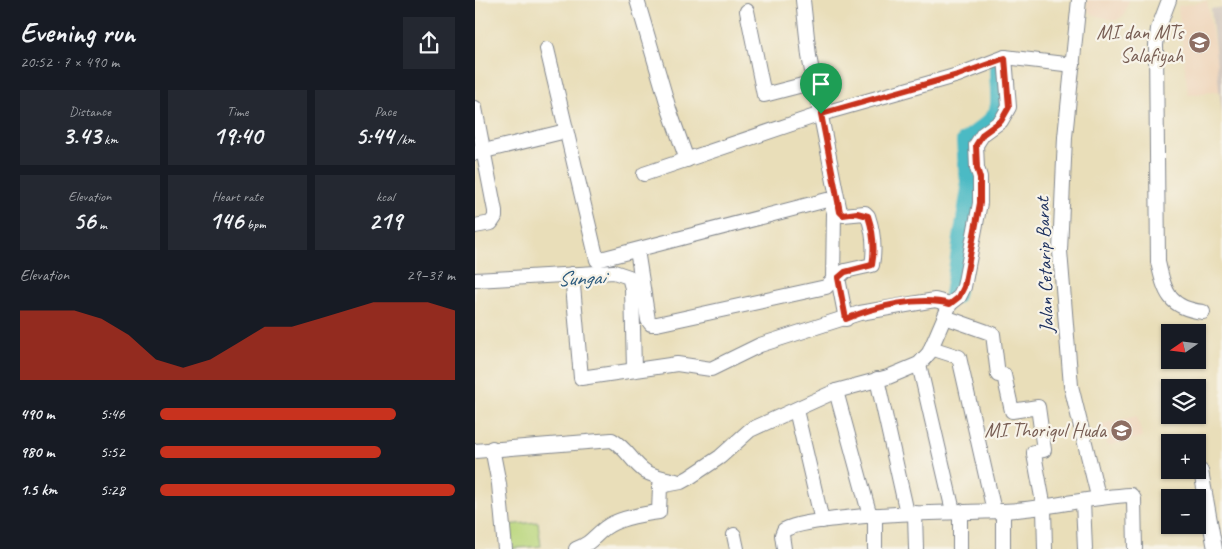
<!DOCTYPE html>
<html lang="en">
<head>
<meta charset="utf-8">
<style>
  :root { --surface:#171b24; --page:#242831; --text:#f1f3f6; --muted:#9ea1a6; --accent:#c8321e }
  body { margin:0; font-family:Caveat,sans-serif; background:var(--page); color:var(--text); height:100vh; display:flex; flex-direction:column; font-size:19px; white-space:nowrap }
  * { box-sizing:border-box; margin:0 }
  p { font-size:16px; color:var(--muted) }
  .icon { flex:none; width:28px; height:28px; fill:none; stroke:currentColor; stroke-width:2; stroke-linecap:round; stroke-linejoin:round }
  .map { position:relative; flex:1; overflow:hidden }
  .side { display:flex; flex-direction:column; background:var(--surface); width:475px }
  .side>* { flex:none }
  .needle { width:32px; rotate:256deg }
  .buttons { position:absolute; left:686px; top:324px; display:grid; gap:10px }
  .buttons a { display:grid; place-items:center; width:45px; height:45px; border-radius:0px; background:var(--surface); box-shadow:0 1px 4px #0004; font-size:25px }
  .pin { position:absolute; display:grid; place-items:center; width:42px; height:42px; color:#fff; margin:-51px -21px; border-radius:50% 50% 50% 0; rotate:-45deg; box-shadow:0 0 5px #0007 }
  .pin .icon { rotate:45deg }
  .round { display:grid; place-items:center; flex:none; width:52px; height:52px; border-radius:0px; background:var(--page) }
  .head { display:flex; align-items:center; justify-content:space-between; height:85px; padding:0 20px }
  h1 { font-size:28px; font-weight:800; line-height:38px }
  .stats { display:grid; grid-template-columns:repeat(3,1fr); gap:8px; height:85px; padding:5px 20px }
  .stats div { display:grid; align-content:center; border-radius:0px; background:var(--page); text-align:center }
  .stats b { font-size:25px; font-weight:800 }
  .stats small { font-size:14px; font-weight:400 }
  .stats p { font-size:14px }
  .chart { height:140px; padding:10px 20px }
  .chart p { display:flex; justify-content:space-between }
  .chart svg { width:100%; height:90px; margin-top:5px; fill:var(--accent); opacity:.7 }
  ul { padding:0 20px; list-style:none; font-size:16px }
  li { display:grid; grid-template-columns:80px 60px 1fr; align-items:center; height:38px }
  li i { height:12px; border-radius:6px; background:var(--accent) }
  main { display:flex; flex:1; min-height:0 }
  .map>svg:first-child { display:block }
</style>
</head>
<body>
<main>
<section class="side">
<div class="head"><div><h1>Evening run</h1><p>20:52 · 7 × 490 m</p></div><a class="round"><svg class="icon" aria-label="share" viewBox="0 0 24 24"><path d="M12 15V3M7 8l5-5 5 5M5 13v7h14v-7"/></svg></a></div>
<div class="stats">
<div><p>Distance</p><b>3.43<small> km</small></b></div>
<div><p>Time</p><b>19:40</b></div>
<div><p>Pace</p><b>5:44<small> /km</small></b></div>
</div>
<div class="stats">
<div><p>Elevation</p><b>56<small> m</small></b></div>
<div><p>Heart rate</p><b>146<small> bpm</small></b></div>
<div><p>kcal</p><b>219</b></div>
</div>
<div class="chart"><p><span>Elevation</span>29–37 m</p>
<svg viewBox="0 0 160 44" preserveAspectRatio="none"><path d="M0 44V10L10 10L20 10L30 14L40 22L50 34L60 38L70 34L80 26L90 18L100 18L110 14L120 10L130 6L140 6L150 6L160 10V44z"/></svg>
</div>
<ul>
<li><b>490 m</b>5:46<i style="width:80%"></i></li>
<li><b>980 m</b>5:52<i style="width:75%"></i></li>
<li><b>1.5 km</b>5:28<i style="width:100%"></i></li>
</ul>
</section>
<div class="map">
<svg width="747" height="549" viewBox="0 0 747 549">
  <rect width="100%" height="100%" fill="#f7f3e8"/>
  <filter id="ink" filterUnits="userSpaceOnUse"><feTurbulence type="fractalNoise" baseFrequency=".02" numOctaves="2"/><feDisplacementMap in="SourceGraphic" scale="10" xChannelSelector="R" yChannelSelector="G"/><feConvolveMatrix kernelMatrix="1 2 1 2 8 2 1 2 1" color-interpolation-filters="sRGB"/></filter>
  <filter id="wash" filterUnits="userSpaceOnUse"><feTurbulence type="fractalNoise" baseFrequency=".0096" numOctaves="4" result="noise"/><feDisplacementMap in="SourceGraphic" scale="20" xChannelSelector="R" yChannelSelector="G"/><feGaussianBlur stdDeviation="1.12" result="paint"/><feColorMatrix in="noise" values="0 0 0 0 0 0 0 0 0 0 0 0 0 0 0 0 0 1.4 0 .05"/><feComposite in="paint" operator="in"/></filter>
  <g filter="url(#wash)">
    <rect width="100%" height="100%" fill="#e9deb9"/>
    <g fill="#efd6bb">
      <polygon points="612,0 654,0 649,15 641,21 616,14 612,8"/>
      <polygon points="732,1 747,91 713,95 703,6"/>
      <polygon points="662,416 667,437 632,446 627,424"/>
    </g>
    <polygon fill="#cdc2b9" points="747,7 747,116 736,9"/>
    <polygon fill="#b9d67c" stroke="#6a826d" points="63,522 66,546 32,549 30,525"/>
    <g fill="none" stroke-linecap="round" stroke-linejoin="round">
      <g stroke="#4cbac4" stroke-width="20">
        <path d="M493,168L491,142C533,112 525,116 524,66"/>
        <polyline points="479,295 496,189 494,173"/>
      </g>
    </g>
  </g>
  <g filter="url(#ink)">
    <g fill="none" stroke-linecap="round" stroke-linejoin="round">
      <defs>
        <g id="street">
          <polyline points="162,0 194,109 212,160"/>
          <path d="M328,0L334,56L365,212L368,215L390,213L393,216C398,231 400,249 397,265L370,271L363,278L371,319"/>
          <polyline points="604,0 590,137 585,251 596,386 623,496"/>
          <path d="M694,0L683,29L681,45L683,262C690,293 694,308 728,312"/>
          <polyline points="272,11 289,95 339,82"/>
          <polyline points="72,49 122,260 352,200 356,202 359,212 358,280 351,287 182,324 176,324 173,320 162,250"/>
          <polyline points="0,108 20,211 20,217 16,223 0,226"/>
          <polyline points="1,153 91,131"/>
          <polyline points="169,174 346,114 483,75 530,57 598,65"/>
          <polyline points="97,274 106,378 202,364 236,369 285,345 385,313 460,300 475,304"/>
          <polyline points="0,280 139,272 154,277 157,288 159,369"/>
          <polyline points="470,317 518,334 523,375 529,375 537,411 563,407 569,450 559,452 559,454 569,508 570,549"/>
          <polyline points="456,348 484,357 519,511"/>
          <polyline points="444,364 478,511"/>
          <polyline points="402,379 432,513"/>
          <polyline points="361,391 395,516"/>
          <polyline points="321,410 347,521"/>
          <polyline points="17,448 24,484 30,549"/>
          <path d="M0,451L137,440C153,449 157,463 171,472C180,477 192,479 201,481"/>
          <polyline points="726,471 740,549"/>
          <polyline points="608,501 610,549"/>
          <polyline points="485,511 485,549"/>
          <polyline points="528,511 528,549"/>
          <polyline points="440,513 441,549"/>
          <polyline points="259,535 262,549"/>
          <path d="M101,549C118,542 117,538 130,528C143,518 168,514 184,512L185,486L206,482L215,477L245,457L275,430L361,391L413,377L444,364L454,353L475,304L484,297L489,287L505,203V177L502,168L501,145L508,134L526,121L534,107L530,57"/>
          <path d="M309,549L307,535L309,530C323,523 345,521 361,519C417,512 472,513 528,511C571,509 613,497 656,495L659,499L660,549"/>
          <polyline points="400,549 400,515"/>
        </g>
      </defs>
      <use href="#street" stroke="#82868c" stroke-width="16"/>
      <use href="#street" stroke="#fff" stroke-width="14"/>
    </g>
  </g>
  <g fill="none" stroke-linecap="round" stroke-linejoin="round" filter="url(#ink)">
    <defs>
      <path id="route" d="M530,58L534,107L526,121L508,134L501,145L502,168L505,178V203L489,287L484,297L475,304C444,296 401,306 371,319L363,278L370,272L397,265C400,249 398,231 393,216L382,213L368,215L365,212L346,114L483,75Z"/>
    </defs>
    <use href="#route" stroke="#fff" stroke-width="10"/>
    <use href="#route" stroke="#c8321e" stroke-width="6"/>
  </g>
  <defs>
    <symbol id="school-disc" viewBox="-11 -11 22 22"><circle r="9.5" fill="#8d6e63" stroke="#f7f3e8"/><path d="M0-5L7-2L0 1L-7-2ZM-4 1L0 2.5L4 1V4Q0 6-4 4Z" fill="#fff"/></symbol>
  </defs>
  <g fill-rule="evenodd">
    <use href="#school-disc" x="712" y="30" width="25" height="25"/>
    <use href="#school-disc" x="634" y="418" width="25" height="25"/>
  </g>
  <g text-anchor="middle" stroke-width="4.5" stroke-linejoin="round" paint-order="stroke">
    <g font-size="20" fill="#785e54" stroke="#f7f3e8" text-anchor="end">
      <text x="708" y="39">MI dan MTs<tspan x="708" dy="23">Salafiyah</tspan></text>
      <text x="631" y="437">MI Thoriqul Huda</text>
    </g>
    <g font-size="20" fill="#1b2f5e" stroke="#f7f3e8">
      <text transform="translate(569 265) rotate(-92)" y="7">Jalan Cetarip Barat</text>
    </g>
    <g font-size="21" font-style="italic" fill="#2a597d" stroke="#f7f3e8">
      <text transform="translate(106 278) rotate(-2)" y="7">Sungai</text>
    </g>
  </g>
</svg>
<div class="buttons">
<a><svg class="needle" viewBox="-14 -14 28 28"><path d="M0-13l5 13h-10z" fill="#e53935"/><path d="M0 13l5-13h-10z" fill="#9ea1a6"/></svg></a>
<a><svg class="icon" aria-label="layers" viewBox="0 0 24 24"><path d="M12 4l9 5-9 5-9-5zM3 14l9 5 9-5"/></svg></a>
<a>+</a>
<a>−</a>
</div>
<div class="pin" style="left:346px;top:114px;background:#1e9e55"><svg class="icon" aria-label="arrive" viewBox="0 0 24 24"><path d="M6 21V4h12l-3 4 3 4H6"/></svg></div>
</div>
</main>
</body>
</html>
